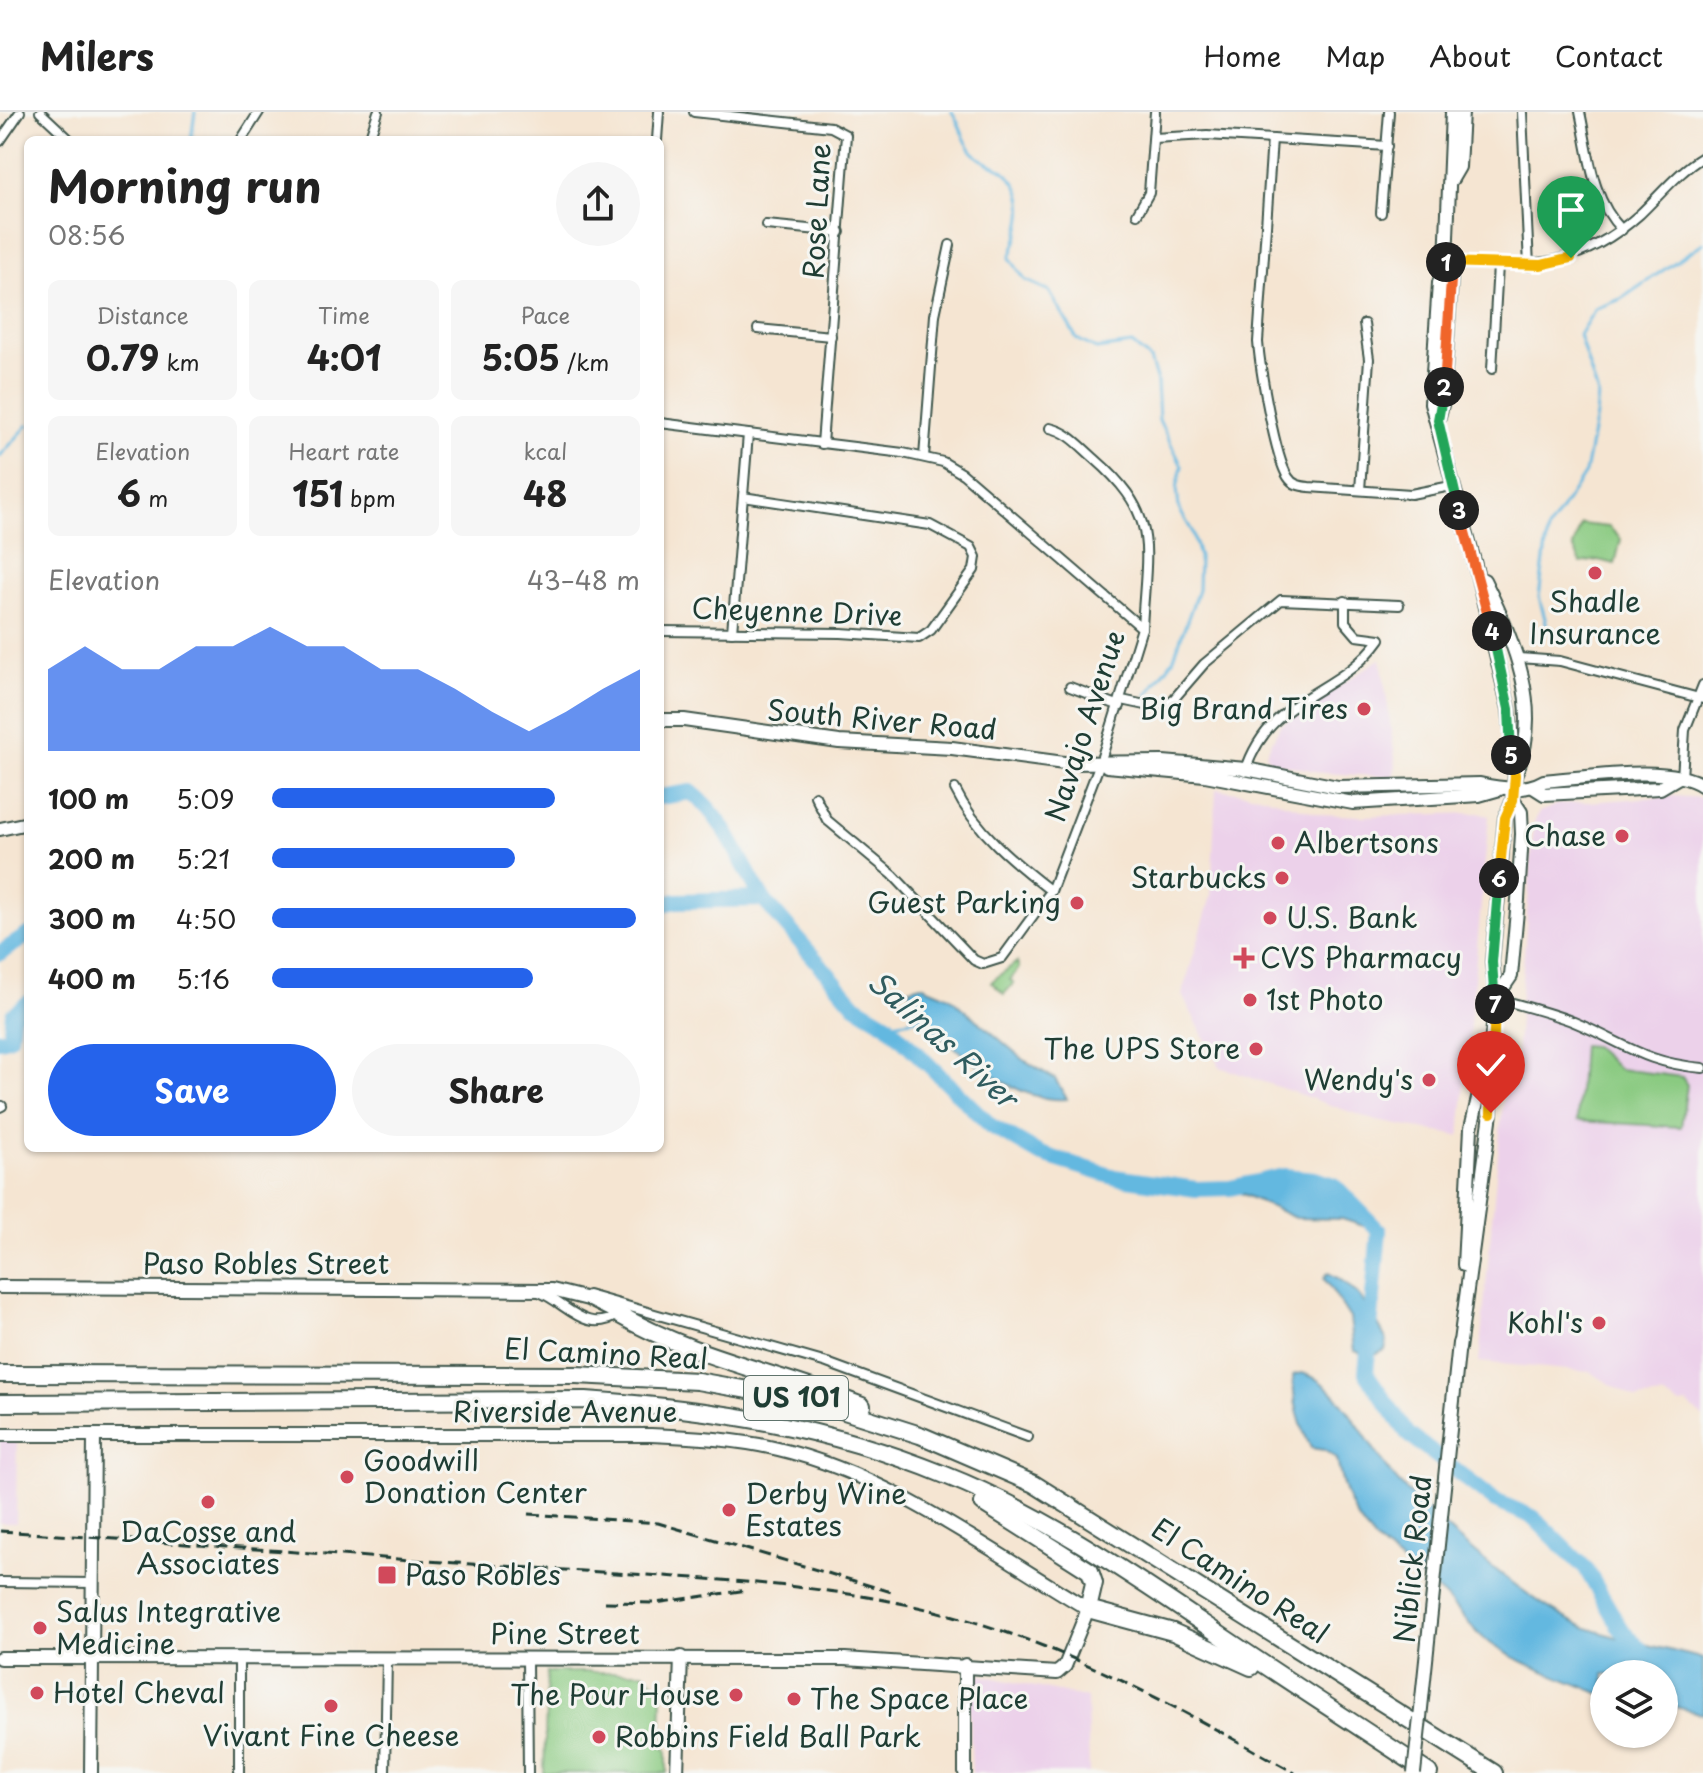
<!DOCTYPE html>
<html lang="en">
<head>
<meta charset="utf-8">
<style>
  :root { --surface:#fff; --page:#f6f6f6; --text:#222; --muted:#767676; --line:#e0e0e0; --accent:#2563eb }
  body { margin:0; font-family:"Playpen Sans",sans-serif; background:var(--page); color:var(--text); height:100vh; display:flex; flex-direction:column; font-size:30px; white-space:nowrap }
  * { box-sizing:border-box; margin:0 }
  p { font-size:26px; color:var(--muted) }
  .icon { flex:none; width:44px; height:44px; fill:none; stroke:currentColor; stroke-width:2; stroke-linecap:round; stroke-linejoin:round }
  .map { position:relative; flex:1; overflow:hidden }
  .panel { position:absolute; left:24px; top:24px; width:640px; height:1016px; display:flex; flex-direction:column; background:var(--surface); border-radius:12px; box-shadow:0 2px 6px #0004 }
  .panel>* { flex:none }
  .controls { position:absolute; left:1590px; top:1548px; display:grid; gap:16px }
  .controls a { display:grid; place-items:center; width:88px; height:88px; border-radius:50%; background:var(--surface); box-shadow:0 2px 6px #0004; font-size:40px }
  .pin { position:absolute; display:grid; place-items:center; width:68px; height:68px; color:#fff; margin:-82px -34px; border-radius:50% 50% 50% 0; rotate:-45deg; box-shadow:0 0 8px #0007 }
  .pin .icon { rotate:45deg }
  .km { position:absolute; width:40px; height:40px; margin:-20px; border-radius:50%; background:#222; color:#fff; font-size:22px; line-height:40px; text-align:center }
  .round { display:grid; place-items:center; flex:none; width:84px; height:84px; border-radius:42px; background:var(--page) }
  .summary { display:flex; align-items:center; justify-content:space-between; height:136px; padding:0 24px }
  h1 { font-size:44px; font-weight:700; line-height:60px }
  .metrics { display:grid; grid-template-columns:repeat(3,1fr); gap:12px; height:136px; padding:8px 24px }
  .metrics div { display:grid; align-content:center; border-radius:12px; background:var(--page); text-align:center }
  .metrics b { font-size:34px; font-weight:700 }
  .metrics small { font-size:22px; font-weight:400 }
  .metrics p { font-size:22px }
  .chart { height:224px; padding:16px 24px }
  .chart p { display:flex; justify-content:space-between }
  .chart svg { width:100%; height:144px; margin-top:8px; fill:var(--accent); opacity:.7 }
  .cta { display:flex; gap:16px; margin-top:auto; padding:16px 24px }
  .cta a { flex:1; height:92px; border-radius:48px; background:var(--accent); color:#fff; font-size:32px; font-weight:700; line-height:92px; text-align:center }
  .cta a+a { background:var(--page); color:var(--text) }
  ul { padding:0 24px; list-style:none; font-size:26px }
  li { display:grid; grid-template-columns:128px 96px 1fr; align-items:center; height:60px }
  li i { height:20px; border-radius:10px; background:var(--accent) }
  header { display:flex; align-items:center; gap:48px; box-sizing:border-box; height:112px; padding:0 40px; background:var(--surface); border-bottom:2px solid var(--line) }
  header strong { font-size:38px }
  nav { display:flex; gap:44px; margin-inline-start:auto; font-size:28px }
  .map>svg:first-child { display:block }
</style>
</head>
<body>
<header>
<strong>Milers</strong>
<nav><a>Home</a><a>Map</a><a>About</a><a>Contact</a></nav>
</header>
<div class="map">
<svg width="1703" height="1661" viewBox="0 0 1703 1661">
  <rect width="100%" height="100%" fill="#f6f6f2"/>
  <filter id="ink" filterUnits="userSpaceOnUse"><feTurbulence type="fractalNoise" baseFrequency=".0125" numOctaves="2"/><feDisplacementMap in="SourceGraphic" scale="16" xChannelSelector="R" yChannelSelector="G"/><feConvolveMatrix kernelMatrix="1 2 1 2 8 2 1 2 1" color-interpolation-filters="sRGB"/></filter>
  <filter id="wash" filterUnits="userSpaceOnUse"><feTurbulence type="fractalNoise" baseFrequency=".006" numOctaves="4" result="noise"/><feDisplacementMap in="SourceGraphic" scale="32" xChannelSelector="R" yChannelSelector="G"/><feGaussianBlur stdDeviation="1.8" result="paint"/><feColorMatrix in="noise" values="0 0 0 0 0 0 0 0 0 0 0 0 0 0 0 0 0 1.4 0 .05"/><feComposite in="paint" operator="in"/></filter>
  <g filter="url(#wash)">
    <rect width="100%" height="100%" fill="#f5e5d2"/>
    <g fill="#ecd1ea">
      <polygon points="1381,546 1396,653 1393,665 1324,661 1269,649 1266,641 1280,614"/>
      <polygon points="1216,677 1259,683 1320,702 1362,704 1480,701 1489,704 1460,1024 1377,1009 1220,955 1182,883 1211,784"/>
      <polygon points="1673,684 1703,686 1703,1306 1687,1292 1680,1293 1664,1284 1636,1287 1590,1260 1479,1250 1504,976 1515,961 1534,711 1539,700 1559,692"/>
      <polygon points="0,1325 17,1325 16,1411 0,1411"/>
      <polygon points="976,1562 1087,1586 1089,1661 972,1661 969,1569"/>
    </g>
    <g fill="#8aca81" stroke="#54845a" stroke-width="2">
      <polygon points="1581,412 1609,415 1621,427 1615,452 1598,448 1581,451 1573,435"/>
      <polygon points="1017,850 1019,856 1010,868 1014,871 1004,882 991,870"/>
      <polygon points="1582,933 1593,934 1619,957 1682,965 1687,973 1681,1015 1577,1009"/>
      <polygon points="547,1560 643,1560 662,1578 661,1633 667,1638 667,1661 544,1661"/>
    </g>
    <g fill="#64b8e0" stroke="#427a8a" stroke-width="2">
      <path d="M921,873L950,885L1024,948L1055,967L1067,987C1017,992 968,945 931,917C920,906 908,892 910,876Z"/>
      <polygon points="1284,1064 1334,1073 1379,1119 1342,1107 1295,1106 1230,1076"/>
      <path d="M1328,1161C1357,1173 1373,1202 1387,1229L1385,1238L1373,1244L1354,1239L1350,1206L1324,1166Z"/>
      <path d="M1301,1261C1341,1268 1372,1344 1401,1373C1445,1417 1538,1501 1596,1519C1631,1530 1668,1537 1703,1547V1602L1664,1592V1562H1604V1582L1598,1581C1561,1565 1518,1552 1486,1528C1470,1516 1458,1497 1443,1483C1387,1436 1351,1427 1337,1347L1324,1338L1311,1336C1299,1312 1293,1290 1293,1263Z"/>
    </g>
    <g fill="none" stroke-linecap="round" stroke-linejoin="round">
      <g stroke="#64b8e0" stroke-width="3">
        <path d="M952,0C962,14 963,32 977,44C984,51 996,53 1004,59C1034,84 1021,116 1010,146L1025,168L1049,179L1077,227L1096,237L1132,232L1150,247L1157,270L1159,308L1182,354L1177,376L1179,397L1192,419L1199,445L1198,478L1173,548L1147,583"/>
        <polyline points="191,28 195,0"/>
        <polyline points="0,344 28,313"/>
        <polyline points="1547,514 1539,485 1548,418 1585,361 1596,304 1598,283 1579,223 1595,197 1621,187 1703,131"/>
        <polyline points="887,912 923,906"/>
      </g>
      <g stroke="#64b8e0" stroke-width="16">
        <path d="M660,685L691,680C727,708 739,749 763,787"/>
        <polyline points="660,793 676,789 763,787 855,893 887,912 991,1014 1040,1042 1114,1065 1196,1077 1230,1076 1284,1064 1314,1067 1334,1073 1379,1119 1366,1261 1408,1322 1495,1389 1533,1405 1586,1457 1620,1516 1644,1541"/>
        <polyline points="0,841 28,823"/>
        <polyline points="0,928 10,925 13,902 28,891"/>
      </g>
    </g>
  </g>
  <g filter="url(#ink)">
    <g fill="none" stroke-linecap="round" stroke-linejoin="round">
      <defs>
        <g id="street">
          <polyline points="40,0 70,28"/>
          <polyline points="694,0 831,15 846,23 822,332"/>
          <polyline points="1522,0 1529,154"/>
          <path d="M1580,0C1589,41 1591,87 1622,118"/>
          <polyline points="1154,26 1207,23 1387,34"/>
          <path d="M1272,27L1258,230C1260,255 1275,346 1288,365C1293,373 1300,374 1309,375L1411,382L1451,374"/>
          <polyline points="241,28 259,0"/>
          <polyline points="369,28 378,0"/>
          <polyline points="657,28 659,0"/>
          <polyline points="0,29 20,0"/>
          <polyline points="1381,101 1389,0"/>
          <polyline points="1137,102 1149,81 1155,0"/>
          <polyline points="766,113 840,120"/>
          <path d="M1446,150C1528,154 1575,160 1640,102C1660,83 1679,59 1703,45"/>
          <polyline points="758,217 831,224"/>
          <polyline points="1492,257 1498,153"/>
          <polyline points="660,311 903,341 943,350 963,362 1142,516 1100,651 1051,779 1002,846 983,852 974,848 893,763 827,708 815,684"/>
          <path d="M1050,316C1069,320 1080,334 1095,347C1161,405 1146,435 1142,516"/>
          <polyline points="924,345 935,203 950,133"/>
          <polyline points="1360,378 1369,247 1364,212"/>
          <polyline points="660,519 841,521 919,526 931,518 974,458 976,445 971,435 930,413 743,385"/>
          <polyline points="732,520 748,322"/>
          <polyline points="1519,546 1560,549 1703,587"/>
          <polyline points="1070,575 1120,594"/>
          <polyline points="1122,588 1150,594 1172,589 1204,552 1281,488 1399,493"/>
          <path d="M1245,660C1270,581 1340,584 1380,527L1357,524L1345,510V489"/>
          <polyline points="1682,666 1685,618 1703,573"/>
          <path d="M955,677C975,719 1015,751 1051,779"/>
          <path d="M1496,886C1522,894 1549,900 1574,910C1625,931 1643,951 1703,956"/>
          <polyline points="0,995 2,994"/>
          <path d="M539,1180C567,1191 586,1224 619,1202"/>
          <polyline points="588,1183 827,1251 1028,1325"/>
          <polyline points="0,1470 94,1471"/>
          <polyline points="527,1547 528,1661"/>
          <polyline points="239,1661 239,1545"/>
          <polyline points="385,1661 387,1546"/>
        </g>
        <g id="secondary">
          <polyline points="1452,0 1446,150 1439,171 1431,291 1474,449 1509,597 1515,663 1513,688 1505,706 1492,850 1496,886 1491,933 1491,1001 1459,1237"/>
          <polyline points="1452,67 1459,55 1462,0"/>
          <polyline points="1438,308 1443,289 1451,168 1446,150"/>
          <path d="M1484,468C1513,526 1545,599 1515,663"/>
          <path d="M660,608H684L839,630L952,636L1064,651L1163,650L1246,657L1338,675L1480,672C1502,677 1525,680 1544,669C1584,666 1673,651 1703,674"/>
          <polyline points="1107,654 1205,663 1353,691 1479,683 1500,677"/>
          <polyline points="1533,675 1544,682 1660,676 1677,666"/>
          <polyline points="0,717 28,711"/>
          <polyline points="1496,886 1511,864 1518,788 1522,722 1521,700 1513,688"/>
          <polyline points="1464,1153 1471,1016 1486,953"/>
          <polyline points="0,1175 552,1178 588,1187 618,1202"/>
          <path d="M0,1323H650C693,1325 737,1327 778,1337C890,1363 990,1439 1088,1497L1065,1554L1057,1561L845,1547L0,1546"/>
          <polyline points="1420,1606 1459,1231"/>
          <polyline points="91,1661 94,1324"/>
          <polyline points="677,1661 681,1545"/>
          <polyline points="965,1661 965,1553"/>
        </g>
        <g id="highway">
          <path d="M618,1202C694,1246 780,1261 862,1294"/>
          <polyline points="0,1262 576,1263 697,1269 816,1290 920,1323 1034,1372 1494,1661"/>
          <path d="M0,1291L586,1288C714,1297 825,1314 945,1363C1049,1404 1140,1469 1232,1531C1297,1575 1363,1617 1429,1661"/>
          <polyline points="983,1391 1090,1459 1094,1471 1088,1497 1173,1520 1251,1555"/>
        </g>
      </defs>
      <use href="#street" stroke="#3f564c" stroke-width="12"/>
      <use href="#secondary" stroke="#3f564c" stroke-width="16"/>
      <use href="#highway" stroke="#3f564c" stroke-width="20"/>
      <use href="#street" stroke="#fff" stroke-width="8"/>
      <use href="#secondary" stroke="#fff" stroke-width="12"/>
      <use href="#highway" stroke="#fff" stroke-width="16"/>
      <g stroke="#1f3d34" stroke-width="3" stroke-dasharray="12 6" stroke-linecap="butt">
        <polyline points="529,1402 658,1411 895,1481"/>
        <path d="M0,1419C205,1433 411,1449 616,1461C723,1468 830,1473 935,1499C1064,1531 1180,1597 1295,1661"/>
        <polyline points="605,1490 656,1491 747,1478"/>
      </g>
      <defs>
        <polyline id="secondary-bridge" points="1414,1661 1420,1606"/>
      </defs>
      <use href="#secondary-bridge" stroke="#3f564c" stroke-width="16" stroke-linecap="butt"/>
      <use href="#secondary-bridge" stroke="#fff" stroke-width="12"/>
    </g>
  </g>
  <g fill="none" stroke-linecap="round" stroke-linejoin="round" filter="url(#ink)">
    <defs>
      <polyline id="split-1" points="1446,150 1541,153 1571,146"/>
      <polyline id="split-2" points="1444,275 1451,168 1446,150"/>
      <polyline id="split-3" points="1444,275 1438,308 1459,398"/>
      <polyline id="split-4" points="1459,398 1492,519"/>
      <polyline id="split-5" points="1492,519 1509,597 1511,643"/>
      <polyline id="split-6" points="1499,766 1505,706 1513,688 1515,663 1511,643"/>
      <polyline id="split-7" points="1495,892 1492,850 1499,766"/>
      <polyline id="split-8" points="1491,1001 1495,892"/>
    </defs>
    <use href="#split-1" stroke="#fff" stroke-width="16"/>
    <use href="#split-2" stroke="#fff" stroke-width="16"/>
    <use href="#split-3" stroke="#fff" stroke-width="16"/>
    <use href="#split-4" stroke="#fff" stroke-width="16"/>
    <use href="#split-5" stroke="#fff" stroke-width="16"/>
    <use href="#split-6" stroke="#fff" stroke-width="16"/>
    <use href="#split-7" stroke="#fff" stroke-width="16"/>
    <use href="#split-8" stroke="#fff" stroke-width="16"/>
    <use href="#split-1" stroke="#f5b400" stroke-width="10"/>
    <use href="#split-2" stroke="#f0652b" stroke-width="10"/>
    <use href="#split-3" stroke="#22a559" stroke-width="10"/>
    <use href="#split-4" stroke="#f0652b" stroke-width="10"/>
    <use href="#split-5" stroke="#22a559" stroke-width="10"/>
    <use href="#split-6" stroke="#f5b400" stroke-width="10"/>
    <use href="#split-7" stroke="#22a559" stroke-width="10"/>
    <use href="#split-8" stroke="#f5b400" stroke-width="10"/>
  </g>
  <g fill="#d1495b" stroke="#f6f6f2" stroke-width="3">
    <circle cx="1595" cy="461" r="8"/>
    <circle cx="1364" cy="597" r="8"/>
    <circle cx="1622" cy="724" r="8"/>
    <circle cx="1278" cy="731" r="8"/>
    <circle cx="1282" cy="766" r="8"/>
    <circle cx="1077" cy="791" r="8"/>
    <circle cx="1270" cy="806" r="8"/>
    <path d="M1240 834h8v8h8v8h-8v8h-8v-8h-8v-8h8z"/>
    <circle cx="1250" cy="888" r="8"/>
    <circle cx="1256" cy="937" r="8"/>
    <circle cx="1429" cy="968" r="8"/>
    <circle cx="1599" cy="1211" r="8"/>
    <circle cx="347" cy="1365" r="8"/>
    <circle cx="208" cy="1390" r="8"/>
    <circle cx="729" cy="1398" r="8"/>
    <rect x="377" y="1453" width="20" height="20" rx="4"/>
    <circle cx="40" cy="1516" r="8"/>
    <circle cx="37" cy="1581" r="8"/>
    <circle cx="736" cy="1583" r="8"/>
    <circle cx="794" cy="1587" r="8"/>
    <circle cx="331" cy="1594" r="8"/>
    <circle cx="599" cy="1625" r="8"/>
  </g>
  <g text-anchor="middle" stroke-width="6" stroke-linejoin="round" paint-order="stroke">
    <rect fill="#f6f6f2" stroke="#60746d" stroke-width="2" x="744" y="1264" width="104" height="44" rx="6"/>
    <g font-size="26" font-weight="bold" fill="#1f3d34">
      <text x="796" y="1295">US 101</text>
    </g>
    <g font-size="28" fill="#1f3d34" stroke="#f6f6f2">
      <text transform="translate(817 99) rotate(-87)" y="10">Rose Lane</text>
      <text transform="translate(797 500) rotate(2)" y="10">Cheyenne Drive</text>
      <text transform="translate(882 608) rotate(5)" y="10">South River Road</text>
      <text transform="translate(1085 614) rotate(-72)" y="10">Navajo Avenue</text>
      <text x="266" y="1162">Paso Robles Street</text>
      <text transform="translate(606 1242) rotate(3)" y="10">El Camino Real</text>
      <text x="565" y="1310">Riverside Avenue</text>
      <text transform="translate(1413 1447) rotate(-84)" y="10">Niblick Road</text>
      <text transform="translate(1240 1469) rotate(33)" y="10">El Camino Real</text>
      <text x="565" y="1532">Pine Street</text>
    </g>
    <g font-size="28" fill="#1f3d34" stroke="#f6f6f2" text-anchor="start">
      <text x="1595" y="500" text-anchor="middle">Shadle<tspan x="1595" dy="32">Insurance</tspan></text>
      <text x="1348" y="607" text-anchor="end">Big Brand Tires</text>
      <text x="1606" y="734" text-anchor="end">Chase</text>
      <text x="1294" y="741">Albertsons</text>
      <text x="1266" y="776" text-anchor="end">Starbucks</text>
      <text x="1061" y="801" text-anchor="end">Guest Parking</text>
      <text x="1286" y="816">U.S. Bank</text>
      <text x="1260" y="856">CVS Pharmacy</text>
      <text x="1266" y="898">1st Photo</text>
      <text x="1240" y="947" text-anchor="end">The UPS Store</text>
      <text x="1413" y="978" text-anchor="end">Wendy's</text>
      <text x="1583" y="1221" text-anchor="end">Kohl's</text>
      <text x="363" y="1359">Goodwill<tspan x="363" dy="32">Donation Center</tspan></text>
      <text x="745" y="1392">Derby Wine<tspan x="745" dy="32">Estates</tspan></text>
      <text x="208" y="1430" text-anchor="middle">DaCosse and<tspan x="208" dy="32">Associates</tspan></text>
      <text x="405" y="1473">Paso Robles</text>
      <text x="56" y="1510">Salus Integrative<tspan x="56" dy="32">Medicine</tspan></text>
      <text x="53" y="1591">Hotel Cheval</text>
      <text x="720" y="1593" text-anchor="end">The Pour House</text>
      <text x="810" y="1597">The Space Place</text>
      <text x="331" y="1634" text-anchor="middle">Vivant Fine Cheese</text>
      <text x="615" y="1635">Robbins Field Ball Park</text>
    </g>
    <g font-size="30" font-style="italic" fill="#305c5f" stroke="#f6f6f2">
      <text transform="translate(942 928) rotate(42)" y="10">Salinas River</text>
    </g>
  </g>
</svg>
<div class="controls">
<a><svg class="icon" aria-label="layers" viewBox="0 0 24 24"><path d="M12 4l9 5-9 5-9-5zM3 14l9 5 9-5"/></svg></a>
</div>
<div class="pin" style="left:1571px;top:146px;background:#1e9e55"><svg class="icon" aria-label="arrive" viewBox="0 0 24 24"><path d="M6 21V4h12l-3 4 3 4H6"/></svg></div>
<div class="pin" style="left:1491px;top:1001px;background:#d93025"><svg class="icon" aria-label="check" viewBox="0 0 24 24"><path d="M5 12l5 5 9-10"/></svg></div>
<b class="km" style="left:1446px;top:150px">1</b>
<b class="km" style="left:1444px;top:275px">2</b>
<b class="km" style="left:1459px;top:398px">3</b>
<b class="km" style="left:1492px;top:519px">4</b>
<b class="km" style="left:1511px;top:643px">5</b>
<b class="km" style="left:1499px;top:766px">6</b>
<b class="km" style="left:1495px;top:892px">7</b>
<section class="panel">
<div class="summary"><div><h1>Morning run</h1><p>08:56</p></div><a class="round"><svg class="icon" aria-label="share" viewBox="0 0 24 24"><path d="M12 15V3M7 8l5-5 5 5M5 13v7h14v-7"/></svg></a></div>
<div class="metrics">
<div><p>Distance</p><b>0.79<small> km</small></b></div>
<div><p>Time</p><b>4:01</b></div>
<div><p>Pace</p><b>5:05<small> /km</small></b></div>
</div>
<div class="metrics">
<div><p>Elevation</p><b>6<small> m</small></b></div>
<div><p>Heart rate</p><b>151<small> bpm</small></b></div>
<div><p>kcal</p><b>48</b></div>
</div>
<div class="chart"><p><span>Elevation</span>43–48 m</p>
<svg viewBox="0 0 160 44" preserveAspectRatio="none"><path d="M0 44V19L10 12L20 19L30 19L40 12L50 12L60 6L70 12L80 12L90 19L100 19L110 25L120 32L130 38L140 32L150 25L160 19V44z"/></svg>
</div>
<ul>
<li><b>100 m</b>5:09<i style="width:77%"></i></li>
<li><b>200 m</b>5:21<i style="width:66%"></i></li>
<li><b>300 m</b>4:50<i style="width:99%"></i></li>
<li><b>400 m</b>5:16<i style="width:71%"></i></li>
</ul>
<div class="cta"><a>Save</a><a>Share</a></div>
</section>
</div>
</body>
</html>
